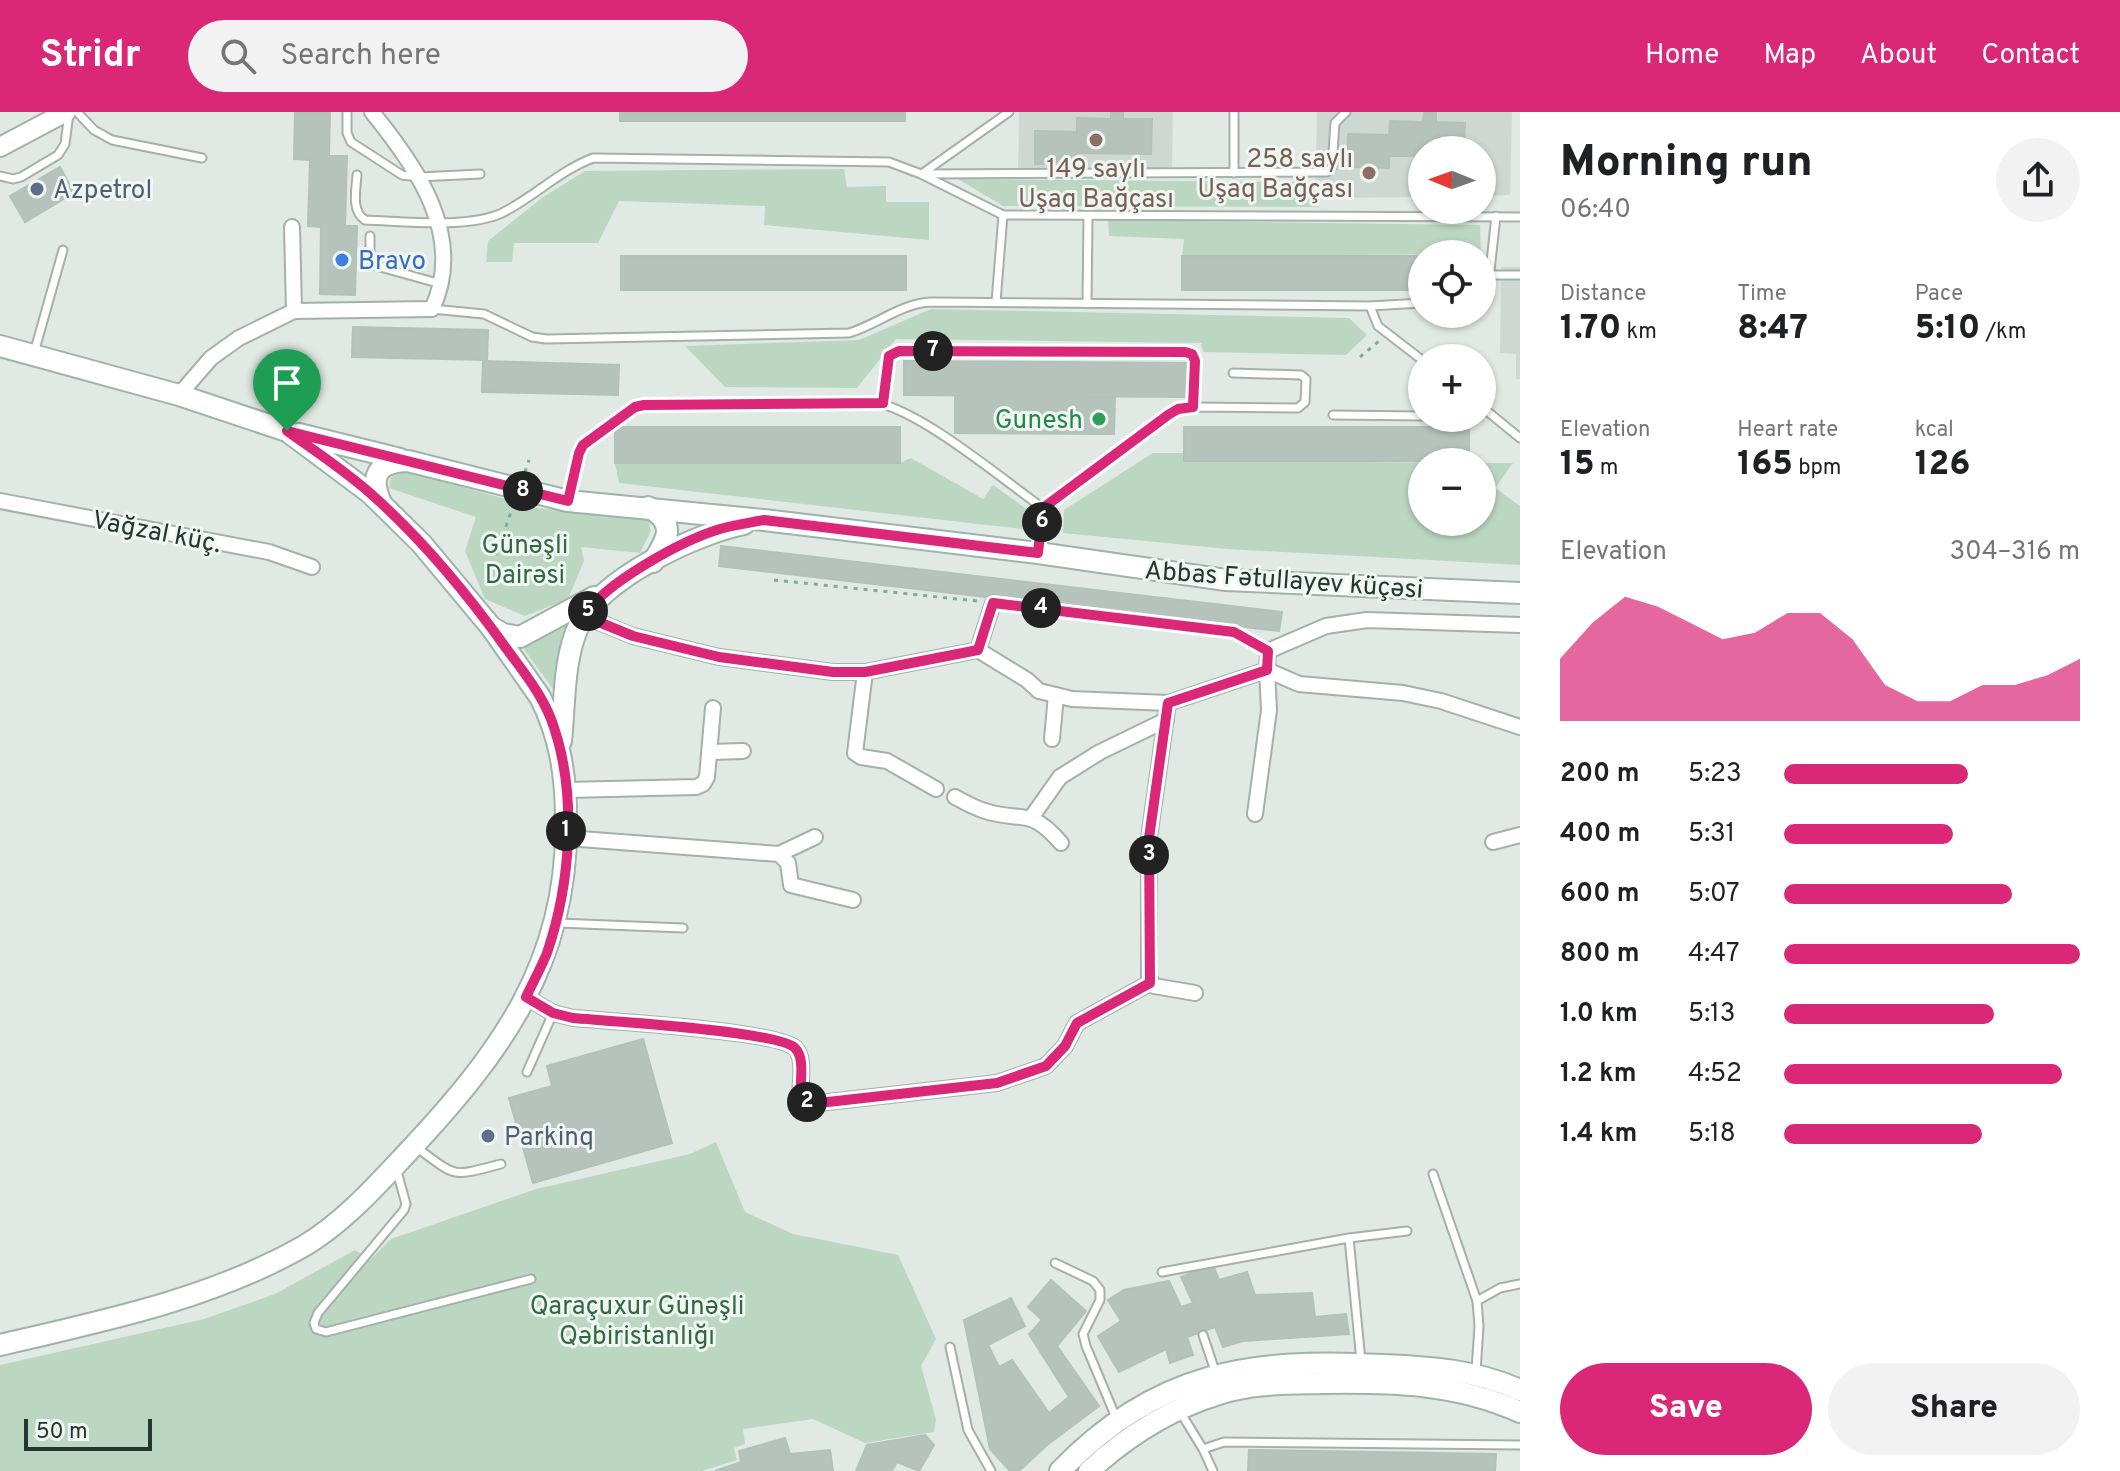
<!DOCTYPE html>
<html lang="en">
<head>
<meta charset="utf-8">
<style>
  :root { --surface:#fff; --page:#f2f2f2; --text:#202124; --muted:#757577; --accent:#db2777 }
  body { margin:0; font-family:Overpass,sans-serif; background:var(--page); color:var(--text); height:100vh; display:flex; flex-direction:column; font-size:30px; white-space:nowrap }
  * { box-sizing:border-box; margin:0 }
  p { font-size:26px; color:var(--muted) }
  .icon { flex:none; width:44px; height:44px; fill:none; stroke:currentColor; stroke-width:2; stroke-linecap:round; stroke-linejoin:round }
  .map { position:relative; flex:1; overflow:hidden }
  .sheet { display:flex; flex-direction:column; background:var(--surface); width:600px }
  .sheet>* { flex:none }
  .needle { width:52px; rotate:271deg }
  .tools { position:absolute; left:1408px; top:24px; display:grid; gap:16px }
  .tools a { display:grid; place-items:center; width:88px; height:88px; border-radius:50%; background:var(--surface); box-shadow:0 2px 6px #0004; font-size:40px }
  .scale { position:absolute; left:24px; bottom:20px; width:128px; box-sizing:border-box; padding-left:8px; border:4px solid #233730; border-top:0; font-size:22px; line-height:28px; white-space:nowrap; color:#233730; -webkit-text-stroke:6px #f0f6f2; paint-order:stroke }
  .pin { position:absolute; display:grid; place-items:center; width:68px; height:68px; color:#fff; margin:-82px -34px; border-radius:50% 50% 50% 0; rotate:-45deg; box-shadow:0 0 8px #0007 }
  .pin .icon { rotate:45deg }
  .km { position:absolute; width:40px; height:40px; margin:-20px; border-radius:50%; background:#222; color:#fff; font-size:22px; line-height:40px; text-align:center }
  .round { display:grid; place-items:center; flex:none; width:84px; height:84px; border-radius:42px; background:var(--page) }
  .headline { display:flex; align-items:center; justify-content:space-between; height:136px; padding:0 40px }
  h1 { font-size:44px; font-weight:800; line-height:60px }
  .figures { display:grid; grid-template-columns:repeat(3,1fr); gap:12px; height:136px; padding:8px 40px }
  .figures div { display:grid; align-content:center }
  .figures b { font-size:34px; font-weight:800 }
  .figures small { font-size:22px; font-weight:400 }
  .figures p { font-size:22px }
  .chart { height:224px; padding:16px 40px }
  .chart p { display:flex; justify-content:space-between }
  .chart svg { width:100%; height:144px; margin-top:8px; fill:var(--accent); opacity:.7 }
  .primary-button { display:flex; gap:16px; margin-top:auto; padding:16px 40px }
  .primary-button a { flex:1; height:92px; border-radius:48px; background:var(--accent); color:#fff; font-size:32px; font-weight:800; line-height:92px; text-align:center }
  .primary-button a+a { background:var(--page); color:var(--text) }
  ul { padding:0 40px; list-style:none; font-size:26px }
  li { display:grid; grid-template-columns:128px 96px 1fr; align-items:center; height:60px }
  li i { height:20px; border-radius:10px; background:var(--accent) }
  header { display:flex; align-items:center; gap:48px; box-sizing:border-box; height:112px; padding:0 40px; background:var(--accent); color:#fff }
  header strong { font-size:38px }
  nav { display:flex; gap:44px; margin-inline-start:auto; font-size:28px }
  .search { width:560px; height:72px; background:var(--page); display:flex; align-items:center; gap:20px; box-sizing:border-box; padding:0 28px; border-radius:44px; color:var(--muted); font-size:30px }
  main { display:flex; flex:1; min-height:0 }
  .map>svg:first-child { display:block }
</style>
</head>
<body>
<header>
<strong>Stridr</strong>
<div class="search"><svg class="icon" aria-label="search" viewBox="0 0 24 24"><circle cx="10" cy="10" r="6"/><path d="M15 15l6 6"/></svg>Search here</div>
<nav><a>Home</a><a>Map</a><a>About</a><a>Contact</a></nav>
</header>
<main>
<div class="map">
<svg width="1520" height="1359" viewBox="0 0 1520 1359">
  <rect width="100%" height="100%" fill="#e0e9e4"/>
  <g fill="#ced8d3">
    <polygon points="1019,0 1173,0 1172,56 1018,57"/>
    <polygon points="1317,0 1512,0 1510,83 1482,84 1482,38 1422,38 1422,85 1315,86"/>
    <polygon points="1501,155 1520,155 1520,267 1516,267 1516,242 1500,241"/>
  </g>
  <g fill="#bbd7c1" fill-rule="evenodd">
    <polygon points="844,57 847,75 886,74 886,90 929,90 929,128 764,113 765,94 619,89 598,131 514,131 512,150 486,150 488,129 543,85 585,59"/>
    <polygon points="958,67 1305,70 1318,95 1003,94"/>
    <polygon points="1108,108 1480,113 1481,142 1182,144 1184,127 1109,124"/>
    <polygon points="931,197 1349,206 1367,223 1346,243 1203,240 1201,231 896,227 857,276 725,275 685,234 859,228"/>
    <path d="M1153,341H1184L1185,349L1513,351L1495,376L1520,394V453L1228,437L1063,421L1064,398ZM1422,350H1482V410H1422Z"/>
    <polygon points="911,346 983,387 993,373 1028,398 1023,417 619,371 615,351 900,351"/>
    <polygon points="405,359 538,396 648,407 651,419 640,441 581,435 584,449 568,487 525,504 485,487 465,439 476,405 389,376 391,365"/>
    <path d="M571,505C560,531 558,556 558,584L523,536Z"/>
    <polygon points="716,1030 745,1100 793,1122 898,1143 936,1227 921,1254 936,1307 934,1320 865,1331 813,1307 743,1317 745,1332 734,1336 737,1348 702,1359 0,1359 0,1253 204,1207 275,1182 355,1138 370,1148 391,1127 536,1077 690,1042"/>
  </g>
  <g fill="#b6c3bd" stroke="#b3c1bb" stroke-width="2">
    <polygon points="295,0 330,0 329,44 347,44 345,114 357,114 355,183 320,182 321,115 308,114 310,48 294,47"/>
    <rect x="620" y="0" width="285" height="9"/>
    <polygon points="1111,0 1123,0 1123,7 1152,7 1151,42 1076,41 1076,52 1035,52 1035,19 1077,20 1077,6 1111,7"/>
    <polygon points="1424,0 1436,0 1436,10 1465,11 1464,38 1422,38 1422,44 1389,44 1389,56 1347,55 1348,22 1389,23 1390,9 1423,10"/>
    <polygon points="60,55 74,81 25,110 10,84"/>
    <rect x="621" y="144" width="285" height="34"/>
    <rect x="1182" y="144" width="240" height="34"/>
    <polygon points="353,215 488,218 487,248 352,245"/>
    <polygon points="483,249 619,253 618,283 482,280"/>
    <polygon points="904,249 1189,251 1189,285 904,283"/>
    <polygon points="955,284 1115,285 1114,322 955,321"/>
    <rect x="615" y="315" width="285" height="36"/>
    <rect x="1184" y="315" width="285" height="34"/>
    <polygon points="721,434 1282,500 1279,519 719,454"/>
    <polygon points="643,927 672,1031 533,1071 509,986 552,974 547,954"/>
    <polygon points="1213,1153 1219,1168 1247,1160 1255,1183 1312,1181 1315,1205 1346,1202 1349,1222 1243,1229 1223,1235 1215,1215 1187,1225 1193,1243 1170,1251 1166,1237 1119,1260 1098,1224 1121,1209 1108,1188 1124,1178 1169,1169 1181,1195 1193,1191 1181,1165"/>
    <polygon points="1051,1168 1086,1199 1057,1234 1099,1294 1047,1333 1019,1359 1010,1359 990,1337 964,1208 1011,1186 1025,1214 988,1233 999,1255 1012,1248 1049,1301 1069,1285 1029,1222 1042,1208 1028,1195"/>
    <polygon points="925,1323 934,1333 919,1359 897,1350 892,1359 856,1359 867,1333"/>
    <polygon points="785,1326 790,1342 830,1338 833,1359 715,1359 741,1350 739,1339"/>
    <polygon points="1249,1338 1496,1342 1495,1359 1248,1359"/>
  </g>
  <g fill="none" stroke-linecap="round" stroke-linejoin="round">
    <defs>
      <g id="service">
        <polyline points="77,0 94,18 112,28 202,46"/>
        <polyline points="347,0 347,21 351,30 402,63 419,65 480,62"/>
        <polyline points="923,61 1009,0"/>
        <polyline points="1234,61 1234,0"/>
        <polyline points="924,62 1327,60 1332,55 1335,11 1346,0"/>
        <path d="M357,63C356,78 351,99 365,108C403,109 467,117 502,101C534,85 559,59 593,46L889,50L921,62L1003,103L1520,105"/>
        <polyline points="0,64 13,67 21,65 58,43 65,32 69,1"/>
        <polyline points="370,124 370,143 373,153 441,172"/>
        <polyline points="1490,163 1520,163"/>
        <polyline points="1482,184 1488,177 1496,104"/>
        <polyline points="996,190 1003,103"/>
        <polyline points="1087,191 1088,105"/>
        <polyline points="1370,194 1422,191"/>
        <path d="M432,197L484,202L532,225L546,227L849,221C876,213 902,191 931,190L1370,194L1378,214L1422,248"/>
        <polyline points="34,241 63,138"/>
        <polyline points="883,291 889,244 899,239 1185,240 1192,242 1195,249 1193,295"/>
        <path d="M644,293L871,290C916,294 1003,368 1043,396L1038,439"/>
        <polyline points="1482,295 1520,326"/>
        <polyline points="1333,303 1422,304"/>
        <polyline points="1043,396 1178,297 1193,295 1298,296 1305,290 1306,267 1301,263 1233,261"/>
        <polyline points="558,811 683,816"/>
        <polyline points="527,960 553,901"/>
        <path d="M416,1035C458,1066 450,1065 501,1052"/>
        <polyline points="396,1056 406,1092 404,1098 318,1201 314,1211 316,1217 326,1220 531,1167"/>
        <polyline points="1433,1062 1477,1189"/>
        <polyline points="1349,1126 1407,1119"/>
        <polyline points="1055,1151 1093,1169 1100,1178 1100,1188 1083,1222 1086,1234 1117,1308"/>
        <polyline points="1162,1160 1349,1126 1361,1249"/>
        <polyline points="1203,1223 1216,1262"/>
        <polyline points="950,1235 968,1318 991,1359"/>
        <polyline points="1476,1259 1479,1214 1477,1189 1500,1176 1520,1172"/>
        <polyline points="1179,1298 1203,1337 1213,1359"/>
        <polyline points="1203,1337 1224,1330 1520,1333"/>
      </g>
      <g id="minor">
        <polyline points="292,115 294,199"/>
        <path d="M179,283L211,246L239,226L294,199L432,197C466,125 417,55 372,0"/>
        <polyline points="0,389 269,440 312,455"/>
        <polyline points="584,504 633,524 719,545 833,560 865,560 978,538 1027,568 1039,579 1072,587 1168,591 1267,558 1268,539 1326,514 1367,508 1520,513"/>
        <polyline points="978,538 993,491"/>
        <polyline points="865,560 855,641 861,645 887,649 936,677"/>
        <polyline points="1168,591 1149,726 1149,866 1154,874 1195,881"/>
        <polyline points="1052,627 1056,583"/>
        <polyline points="710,640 743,639"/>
        <polyline points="566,678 696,675 703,672 707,665 713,596"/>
        <path d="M955,685C964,690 975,696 985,699C1023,711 1029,694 1061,731"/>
        <polyline points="1255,702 1269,598 1267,558 1299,572 1403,581 1441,589 1520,615"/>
        <polyline points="1031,706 1060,665 1100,640 1166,608"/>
        <polyline points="567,726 779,742 788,751 791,773 853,788"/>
        <polyline points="1493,730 1520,723"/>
        <polyline points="779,742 815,725"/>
        <path d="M526,885L553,901L573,906C608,909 778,919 795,936C806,947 799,971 801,985L810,992L997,971L1046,954L1065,934L1077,911L1150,871"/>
      </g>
      <polyline id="tertiary" points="0,35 66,0"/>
      <g id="secondary">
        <path d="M0,234L179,283L287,319L370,381L421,431L491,515L540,585C560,624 566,664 566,708C569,850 500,942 407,1041C376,1074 343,1111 304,1134C211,1187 103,1209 0,1233"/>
        <polyline points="299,322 400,347"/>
        <path d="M381,391C369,363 378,350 408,349L568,389L764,408L1038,441L1226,468L1520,481"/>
        <path d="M648,395C677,411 668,426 653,450"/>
        <polyline points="491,515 503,522 520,525 594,485"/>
        <path d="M561,629C565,592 563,547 579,513C602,466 695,422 744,412"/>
        <path d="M1060,1359C1156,1259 1252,1246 1383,1253C1432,1255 1475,1258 1520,1278"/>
        <path d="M1089,1359C1127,1324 1170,1297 1219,1282C1253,1271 1288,1272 1323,1271C1392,1270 1456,1271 1520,1300"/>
      </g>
    </defs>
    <use href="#service" stroke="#a4b0aa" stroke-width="11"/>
    <use href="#minor" stroke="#a4b0aa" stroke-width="18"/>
    <use href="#tertiary" stroke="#a4b0aa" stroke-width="22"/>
    <use href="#secondary" stroke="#a0b3ab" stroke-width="24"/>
    <g stroke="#84a89b" stroke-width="3" stroke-dasharray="4 6" stroke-linecap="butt">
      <polyline points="1360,245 1379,229"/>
      <polyline points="525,360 529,348"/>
      <polyline points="572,369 579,341 583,333 634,296"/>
      <polyline points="496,443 513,394"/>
      <polyline points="774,468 977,489"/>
      <polyline points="1008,492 1234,520 1256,532"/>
    </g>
    <use href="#service" stroke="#fff" stroke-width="7"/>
    <use href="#minor" stroke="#fff" stroke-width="14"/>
    <use href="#tertiary" stroke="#fff" stroke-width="18"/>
    <use href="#secondary" stroke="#fff" stroke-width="20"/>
  </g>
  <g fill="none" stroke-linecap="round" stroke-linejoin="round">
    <defs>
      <path id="route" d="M899,239L1185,240L1192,242L1195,249L1193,295L1178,297L1168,303L1043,396L1038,441L764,408C749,411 734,413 720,417C683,428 604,471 584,504L633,524L719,545L833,560H865L978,538L993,491L1234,520L1268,539L1267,558L1168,591L1149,726L1150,871L1077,911L1065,934L1046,954L997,971L810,992L801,985C799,971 806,947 795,936C778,919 608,909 573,906L553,901L526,885C533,870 541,856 547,841C571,770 578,679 551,607C541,581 522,558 506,536C466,480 421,426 370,381C344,358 315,339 287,319L568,389L579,341L583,333L635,295L644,293L883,291L889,244Z"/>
    </defs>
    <use href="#route" stroke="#fff" stroke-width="16"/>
    <use href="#route" stroke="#db2777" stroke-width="10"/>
  </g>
  <g fill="#8d6e63" stroke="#f0f6f2" stroke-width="3">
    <circle cx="1096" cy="28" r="8"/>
    <circle cx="1369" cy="61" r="8"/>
  </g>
  <g fill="#5c6f8a" stroke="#f0f6f2" stroke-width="3">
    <circle cx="37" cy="77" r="8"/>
    <circle cx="488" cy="1024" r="8"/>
  </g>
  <circle fill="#3f7fe0" stroke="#f0f6f2" stroke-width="3" cx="342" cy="148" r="8"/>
  <circle fill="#2e9e5b" stroke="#f0f6f2" stroke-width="3" cx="1099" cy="307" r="8"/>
  <g text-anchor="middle" stroke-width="6" stroke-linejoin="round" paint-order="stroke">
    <g font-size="26" fill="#785e54" stroke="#f0f6f2" text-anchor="end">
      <text x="1353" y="55">258 saylı<tspan x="1353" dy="30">Uşaq Bağçası</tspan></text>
      <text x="1096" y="65" text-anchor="middle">149 saylı<tspan x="1096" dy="30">Uşaq Bağçası</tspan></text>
    </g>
    <g font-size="26" fill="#4e5e75" stroke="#f0f6f2" text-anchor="start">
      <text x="53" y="86">Azpetrol</text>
      <text x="504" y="1033">Parkinq</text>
    </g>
    <g font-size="26" fill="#366cbe" stroke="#f0f6f2" text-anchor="start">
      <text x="358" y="157">Bravo</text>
    </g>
    <g font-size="26" fill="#27864d" stroke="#f0f6f2" text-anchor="end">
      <text x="1083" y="316">Gunesh</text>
    </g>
    <g font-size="26" fill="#233730" stroke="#f0f6f2">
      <text transform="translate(157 419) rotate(11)" y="9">Vağzal küç.</text>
      <text transform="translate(1284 467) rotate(4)" y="9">Abbas Fətullayev küçəsi</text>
    </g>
    <g font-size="26" fill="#326844" stroke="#f0f6f2">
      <text x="525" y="441">Günəşli<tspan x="525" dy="30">Dairəsi</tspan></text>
      <text x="637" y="1202">Qaraçuxur Günəşli<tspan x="637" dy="30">Qəbiristanlığı</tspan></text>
    </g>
  </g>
</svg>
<div class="tools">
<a><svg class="needle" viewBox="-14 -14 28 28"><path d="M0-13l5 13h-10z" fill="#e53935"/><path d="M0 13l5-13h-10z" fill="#757577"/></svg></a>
<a><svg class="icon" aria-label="locate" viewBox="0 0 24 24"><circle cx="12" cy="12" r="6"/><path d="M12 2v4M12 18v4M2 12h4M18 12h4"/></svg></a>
<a>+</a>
<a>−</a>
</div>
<div class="scale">50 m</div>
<div class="pin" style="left:287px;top:319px;background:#1e9e55"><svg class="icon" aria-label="arrive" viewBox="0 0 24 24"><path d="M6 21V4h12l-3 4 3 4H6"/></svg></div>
<b class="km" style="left:566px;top:719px">1</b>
<b class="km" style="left:807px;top:990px">2</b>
<b class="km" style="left:1149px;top:743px">3</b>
<b class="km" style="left:1041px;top:496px">4</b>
<b class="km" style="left:588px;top:499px">5</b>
<b class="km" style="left:1042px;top:410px">6</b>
<b class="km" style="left:933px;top:239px">7</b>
<b class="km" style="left:523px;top:379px">8</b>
</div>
<section class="sheet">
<div class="headline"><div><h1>Morning run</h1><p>06:40</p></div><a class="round"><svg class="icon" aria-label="share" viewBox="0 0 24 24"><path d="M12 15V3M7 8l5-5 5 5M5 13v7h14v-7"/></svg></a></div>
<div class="figures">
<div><p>Distance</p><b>1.70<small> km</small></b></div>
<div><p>Time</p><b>8:47</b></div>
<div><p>Pace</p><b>5:10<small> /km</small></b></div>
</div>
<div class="figures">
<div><p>Elevation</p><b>15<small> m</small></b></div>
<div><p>Heart rate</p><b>165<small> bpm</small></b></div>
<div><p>kcal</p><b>126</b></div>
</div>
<div class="chart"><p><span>Elevation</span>304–316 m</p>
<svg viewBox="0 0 160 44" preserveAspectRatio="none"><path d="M0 44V25L10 14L20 6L30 9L40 14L50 19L60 17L70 11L80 11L90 19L100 33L110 38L120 38L130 33L140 33L150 30L160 25V44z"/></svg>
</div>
<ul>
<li><b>200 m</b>5:23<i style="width:62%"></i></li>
<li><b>400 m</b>5:31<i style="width:57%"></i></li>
<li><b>600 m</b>5:07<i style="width:77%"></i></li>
<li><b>800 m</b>4:47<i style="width:100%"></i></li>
<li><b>1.0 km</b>5:13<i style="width:71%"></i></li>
<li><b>1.2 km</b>4:52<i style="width:94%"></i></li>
<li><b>1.4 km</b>5:18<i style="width:67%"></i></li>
</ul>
<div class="primary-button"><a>Save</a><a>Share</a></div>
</section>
</main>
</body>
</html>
